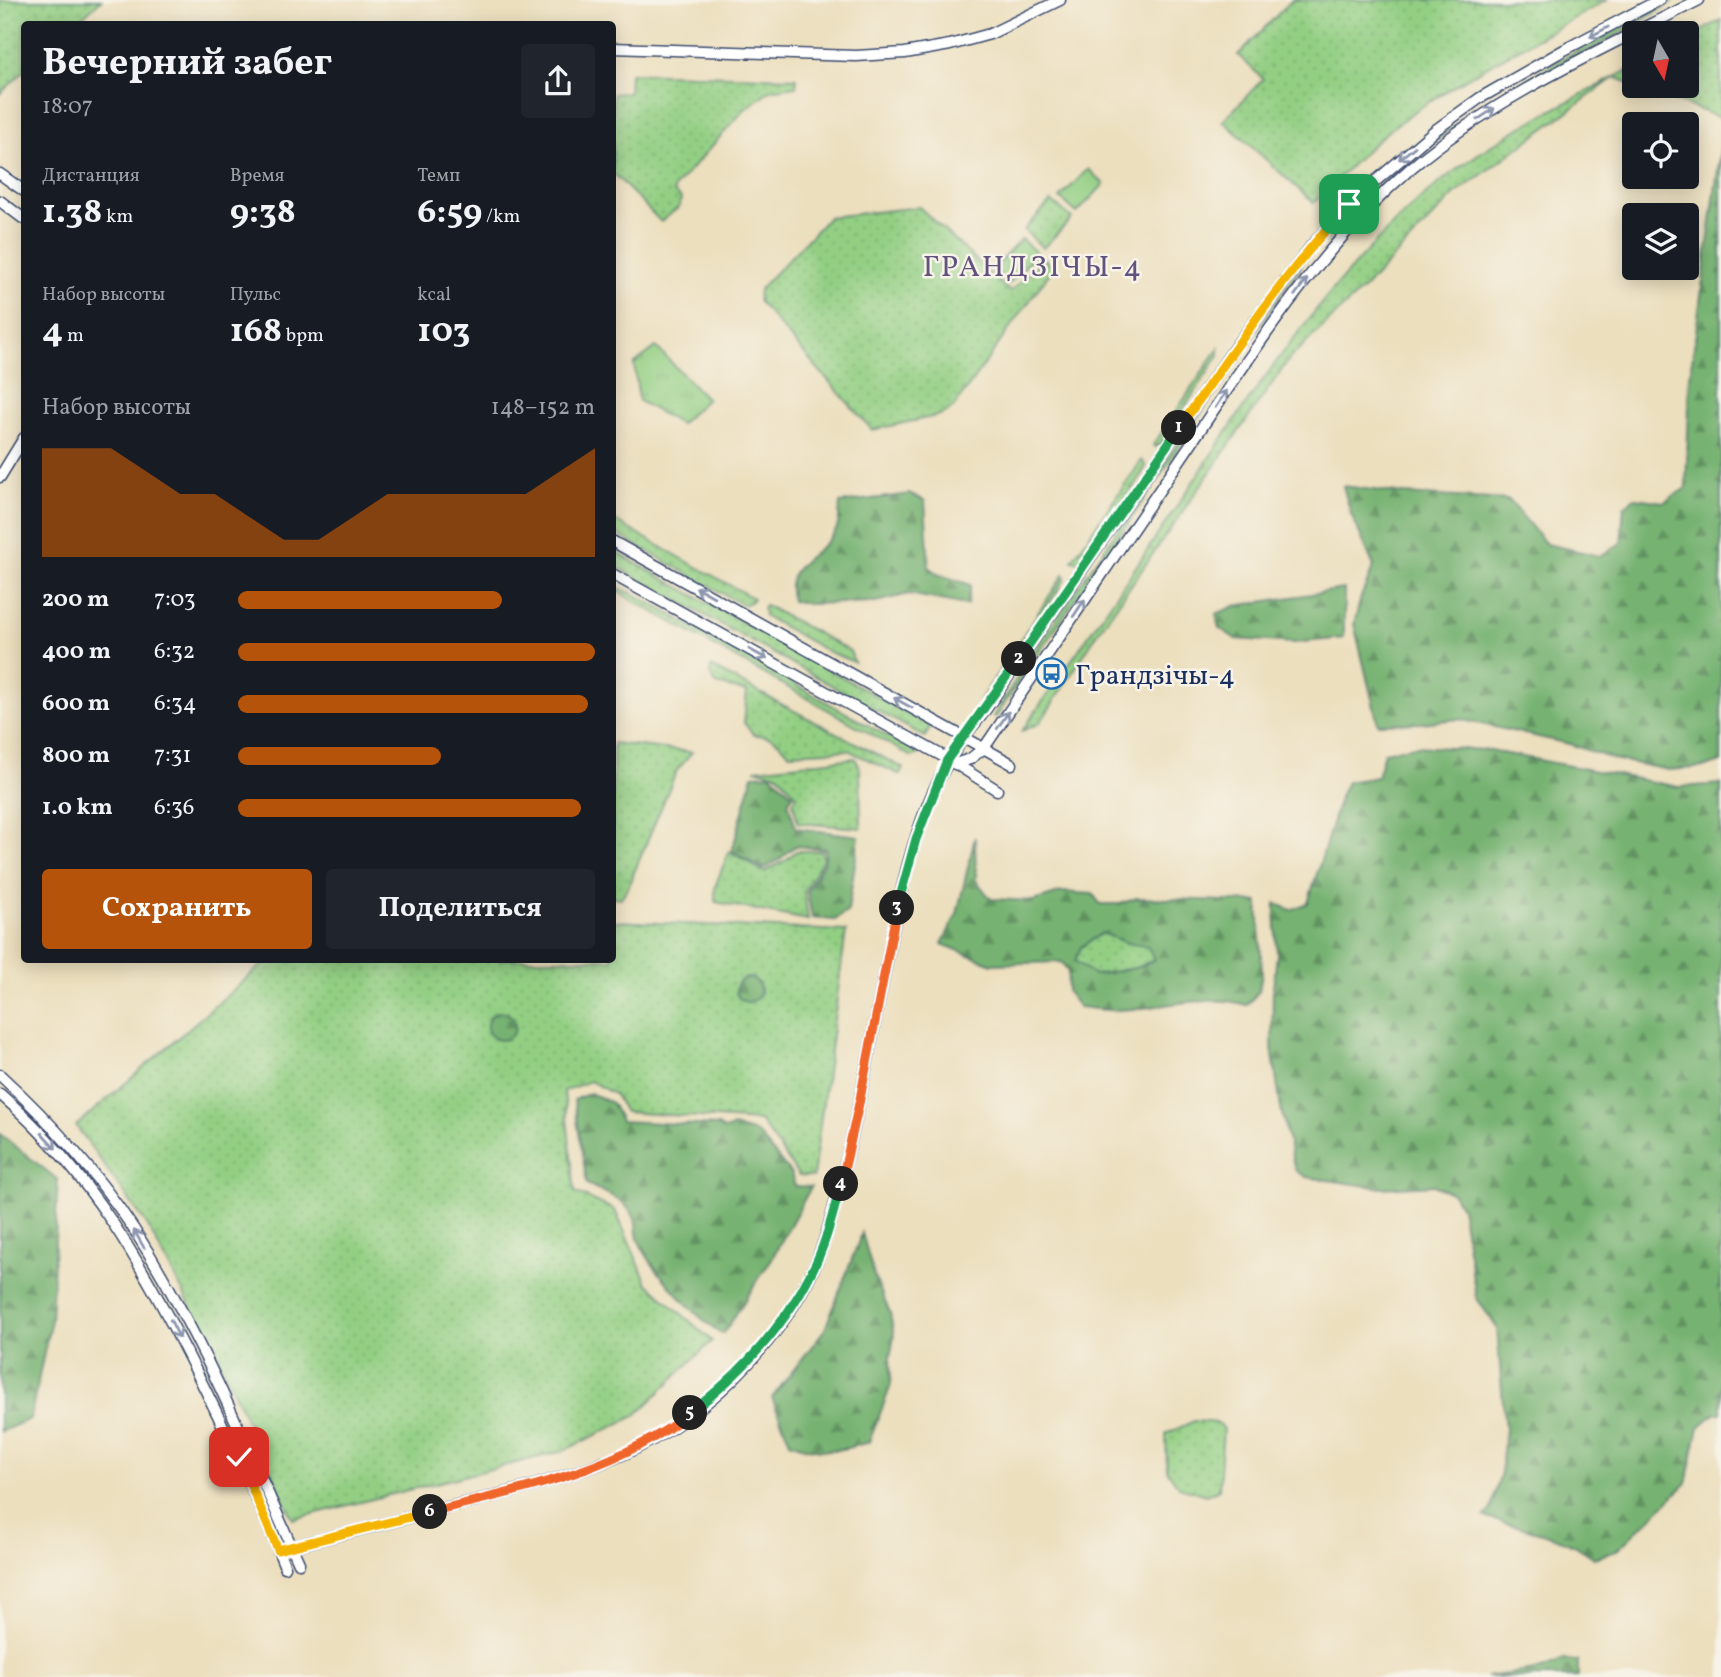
<!DOCTYPE html>
<html lang="ru">
<head>
<meta charset="utf-8">
<style>
  :root { --surface:#171b24; --page:#20242c; --text:#f1f3f6; --muted:#9ea1a6; --accent:#b45309 }
  body { margin:0; font-family:Vollkorn,serif; background:var(--page); color:var(--text); height:100vh; display:flex; flex-direction:column; font-size:26px; white-space:nowrap }
  * { box-sizing:border-box; margin:0 }
  p { font-size:23px; color:var(--muted) }
  .icon { flex:none; width:38px; height:38px; fill:none; stroke:currentColor; stroke-width:2; stroke-linecap:round; stroke-linejoin:round }
  .map { position:relative; flex:1; overflow:hidden }
  .details { position:absolute; left:21px; top:21px; width:595px; height:942px; display:flex; flex-direction:column; background:var(--surface); border-radius:7px; box-shadow:0 4px 18px #0003 }
  .details>* { flex:none }
  .needle { width:46px; rotate:171deg }
  .controls { position:absolute; left:1622px; top:21px; display:grid; gap:14px }
  .controls a { display:grid; place-items:center; width:77px; height:77px; border-radius:7px; background:var(--surface); box-shadow:0 4px 18px #0003; font-size:35px }
  .pin { position:absolute; display:grid; place-items:center; width:60px; height:60px; color:#fff; margin:-30px; border-radius:14px; box-shadow:0 4px 10px #0006 }
  .km { position:absolute; width:35px; height:35px; margin:-18px; border-radius:50%; background:#222; color:#fff; font-size:19px; line-height:35px; text-align:center }
  .round { display:grid; place-items:center; flex:none; width:74px; height:74px; border-radius:7px; background:var(--page) }
  .head { display:flex; align-items:center; justify-content:space-between; height:119px; padding:0 21px }
  h1 { font-size:38px; font-weight:700; line-height:52px }
  .metrics { display:grid; grid-template-columns:repeat(3,1fr); gap:10px; height:119px; padding:7px 21px }
  .metrics div { display:grid; align-content:center }
  .metrics b { font-size:35px; font-weight:700 }
  .metrics small { font-size:19px; font-weight:400 }
  .metrics p { font-size:19px }
  .chart { height:196px; padding:14px 21px }
  .chart p { display:flex; justify-content:space-between }
  .chart svg { width:100%; height:126px; margin-top:7px; fill:var(--accent); opacity:.7 }
  .action { display:flex; gap:14px; margin-top:auto; padding:14px 21px }
  .action a { flex:1; height:80px; border-radius:7px; background:var(--accent); color:#fff; font-size:28px; font-weight:700; line-height:80px; text-align:center }
  .action a+a { background:var(--page); color:var(--text) }
  ul { padding:0 21px; list-style:none; font-size:23px }
  li { display:grid; grid-template-columns:112px 84px 1fr; align-items:center; height:52px }
  li i { height:18px; border-radius:9px; background:var(--accent) }
  .map>svg:first-child { display:block }
</style>
</head>
<body>
<div class="map">
<svg width="1721" height="1677" viewBox="0 0 1721 1677">
  <defs>
    <pattern id="grass-dots" width="8" height="8" patternUnits="userSpaceOnUse" patternTransform="scale(1.75)"><rect width="8" height="8" fill="#93cf83"/><path d="M2 2h.1M6 6h.1" fill="none" stroke="#7eb274" stroke-width="1.8" stroke-linecap="round"/></pattern>
    <pattern id="forest-firs" width="22" height="20" patternUnits="userSpaceOnUse" patternTransform="scale(1.75)"><rect width="22" height="20" fill="#76b271"/><path d="M5 1l3.5 6h-7zM16 11l3.5 6h-7z" fill="#609160"/></pattern>
    <pattern id="park-tufts" width="24" height="20" patternUnits="userSpaceOnUse" patternTransform="scale(1.75)"><rect width="24" height="20" fill="#93cf83"/><path d="M3 7l-1-3M5 7V3M7 7l1-3M15 17l-1-3M17 17v-4M19 17l1-3" fill="none" stroke="#7eb274"/></pattern>
  </defs>
  <rect width="100%" height="100%" fill="#f7f3e8"/>
  <filter id="ink" filterUnits="userSpaceOnUse"><feTurbulence type="fractalNoise" baseFrequency=".0143" numOctaves="2"/><feDisplacementMap in="SourceGraphic" scale="14" xChannelSelector="R" yChannelSelector="G"/><feConvolveMatrix kernelMatrix="1 2 1 2 8 2 1 2 1" color-interpolation-filters="sRGB"/></filter>
  <filter id="wash" filterUnits="userSpaceOnUse"><feTurbulence type="fractalNoise" baseFrequency=".00686" numOctaves="4" result="noise"/><feDisplacementMap in="SourceGraphic" scale="28" xChannelSelector="R" yChannelSelector="G"/><feGaussianBlur stdDeviation="1.57" result="paint"/><feColorMatrix in="noise" values="0 0 0 0 0 0 0 0 0 0 0 0 0 0 0 0 0 1.4 0 .05"/><feComposite in="paint" operator="in"/></filter>
  <g filter="url(#wash)">
    <rect width="100%" height="100%" fill="#ecdfbe"/>
    <g fill="url(#grass-dots)" stroke="#577f70" stroke-width="2">
      <polygon points="0,0 101,0 75,24 24,24 24,71 0,94"/>
      <path d="M1292,0H1607C1540,38 1471,72 1408,116C1373,140 1344,173 1314,203L1223,121L1263,79L1238,55Z"/>
      <path d="M1672,0H1676C1659,9 1643,21 1626,30C1560,65 1491,98 1432,144C1400,169 1372,199 1341,226L1338,223L1433,140L1485,104L1554,63Z"/>
      <polygon points="1721,20 1721,118 1637,86 1687,86 1687,39"/>
      <path d="M1634,67V85L1615,77L1455,194L1364,288L1290,358L1099,631L1040,723L1022,731C1075,655 1128,580 1179,503C1256,388 1334,268 1443,180C1501,133 1569,102 1634,67Z"/>
      <polygon points="630,73 797,78 796,86 770,90 745,109 675,187 674,192 681,198 679,207 661,222 613,173 613,94 629,92"/>
      <polygon points="1051,201 1072,218 1043,248 1024,230"/>
      <polygon points="919,207 1010,292 1044,258 1053,268 953,408 941,415 872,430 758,301 759,290 829,217"/>
      <path d="M1301,265V268C1245,345 1193,427 1140,506C1092,577 1042,645 996,717L993,716L1043,638Z"/>
      <polygon points="1219,348 1219,355 1160,445 1157,447 1153,445"/>
      <polygon points="1142,460 1146,466 1139,479 1081,562 1072,560"/>
      <polygon points="613,520 753,598 750,602 743,605 613,532"/>
      <polygon points="612,550 931,726 925,737 613,565"/>
      <polygon points="1064,574 1065,579 1055,595 982,702 979,702"/>
      <polygon points="613,586 632,593 919,754 912,757 613,589"/>
      <polygon points="765,605 850,651 854,662 829,652 764,616 763,608"/>
      <path d="M711,667L903,768L900,775L848,750L789,753C778,740 771,735 754,735L744,723L747,692L716,684L710,675Z"/>
      <polygon points="613,743 692,752 676,772 628,887 621,898 613,897"/>
      <polygon points="855,758 860,768 861,828 798,823 793,802 797,796 778,774 755,769"/>
      <polygon points="729,851 764,872 786,860 796,851 822,851 823,859 804,891 808,920 715,902 715,887"/>
      <polygon points="613,921 846,931 813,1177 799,1176 760,1121 625,1112 615,1095 590,1081 564,1091 575,1192 615,1210 647,1283 712,1341 635,1416 563,1451 293,1519 214,1350 147,1225 76,1126 269,959 612,959"/>
      <polygon points="1102,933 1127,943 1148,946 1155,960 1135,968 1094,975 1075,961 1081,947"/>
      <polygon points="1194,1421 1218,1423 1223,1429 1219,1489 1206,1495 1179,1487 1167,1470 1166,1434"/>
    </g>
    <g fill="url(#forest-firs)" stroke="#487068" stroke-width="2" fill-rule="evenodd">
      <polygon points="1721,147 1721,762 1706,767 1668,770 1613,759 1569,744 1459,719 1421,723 1378,724 1354,624 1361,597 1374,566 1351,514 1343,486 1404,494 1509,500 1546,544 1600,556 1621,543 1624,506 1635,498 1664,502 1686,488 1690,376"/>
      <path d="M911,494L925,501L929,567L937,574L971,585L967,605L909,594L876,602L809,604L792,601C780,563 820,558 836,530C840,524 839,511 840,503Z"/>
      <polygon points="1344,589 1344,638 1294,643 1236,639 1219,628 1216,614 1235,606"/>
      <path d="M1415,746L1486,750L1679,787L1721,784V1413L1714,1414L1699,1427L1687,1483L1616,1551L1594,1558C1564,1534 1521,1529 1484,1517L1491,1509L1501,1472L1505,1430L1497,1328L1476,1297L1461,1207L1453,1194L1434,1185L1382,1188L1306,1177L1295,1170L1281,1109L1272,1048L1273,988L1277,955L1275,903L1291,910L1308,903L1341,794L1347,782L1377,777L1384,752Z"/>
      <polygon points="771,774 793,795 788,802 796,828 859,836 848,911 835,920 812,918 807,891 825,860 825,849 795,846 780,859 763,869 732,851 753,775"/>
      <path d="M975,837L976,881L991,899L1034,901L1062,892L1093,894L1100,904H1120L1137,898L1258,902L1262,972L1259,991L1247,1005C1204,993 1161,1009 1117,1010C1105,1011 1092,1008 1079,1007L1067,992L1068,972L1062,962L992,964L942,944L957,914ZM1102,933L1127,943L1147,946L1155,960L1135,968L1094,975L1075,961L1081,947Z"/>
      <circle cx="748" cy="990" r="12"/>
      <circle cx="501" cy="1026" r="14"/>
      <path d="M590,1093L612,1103L621,1121L718,1126L724,1130L733,1127L757,1133L791,1174L795,1186L811,1187L771,1260L723,1334C698,1320 652,1270 640,1243C632,1226 643,1223 625,1205C616,1196 598,1190 587,1184L574,1100Z"/>
      <polygon points="0,1134 58,1180 51,1320 30,1419 0,1432"/>
      <path d="M862,1233L874,1276L890,1313L894,1337L890,1357L891,1385L869,1442C838,1452 820,1454 790,1442L772,1398L825,1329Z"/>
      <polygon points="1564,1660 1578,1661 1578,1677 1486,1677 1542,1669"/>
    </g>
    <polygon fill="url(#park-tufts)" stroke="#577f70" stroke-width="2" points="656,347 707,399 680,424 639,401 634,364"/>
    <g fill="#93cf83" stroke="#577f70" stroke-width="2">
      <polygon points="1088,169 1104,184 1077,213 1060,198"/>
      <polygon points="1021,239 1037,253 1009,284 993,269"/>
    </g>
  </g>
  <g filter="url(#ink)">
    <g fill="none" stroke-linecap="round" stroke-linejoin="round">
      <defs>
        <g id="minor">
          <polyline points="612,48 856,56 905,53 950,45 990,34 1060,0"/>
          <polyline points="0,174 24,191"/>
          <polyline points="0,201 24,219"/>
          <polyline points="0,477 24,438"/>
          <polyline points="612,541 1012,764"/>
          <polyline points="612,574 948,759 997,790"/>
          <path d="M955,764L970,759L984,748C1053,647 1121,546 1190,445C1256,347 1321,246 1411,168C1496,96 1601,50 1699,0"/>
          <path d="M0,1075C50,1121 96,1172 133,1228C201,1333 248,1450 299,1563"/>
          <path d="M0,1094C91,1172 144,1267 197,1373C229,1437 259,1501 285,1567"/>
          <path d="M278,1550C335,1536 392,1522 449,1507C509,1493 568,1478 624,1454C702,1419 776,1348 813,1270C826,1241 834,1208 842,1177C859,1113 870,1046 883,981C901,889 917,788 981,716L1236,346L1313,244L1349,204L1434,131L1480,98L1564,50L1659,0"/>
        </g>
      </defs>
      <use href="#minor" stroke="#3a496c" stroke-width="13"/>
      <use href="#minor" stroke="#fff" stroke-width="10"/>
    </g>
    <defs><path id="oneway-shaft" d="M-6 0H5M1.5-3L5.5 0L1.5 3" fill="none" stroke-width="1.6" stroke-linecap="round" stroke-linejoin="round" transform="scale(1.75)"/></defs>
    <g stroke="#8d97ae">
      <use href="#oneway-shaft" transform="translate(1599 32) rotate(152)"/>
      <use href="#oneway-shaft" transform="translate(1486 114) rotate(-34)"/>
      <use href="#oneway-shaft" transform="translate(1407 153) rotate(141)"/>
      <use href="#oneway-shaft" transform="translate(1301 287) rotate(-53)"/>
      <use href="#oneway-shaft" transform="translate(1221 399) rotate(-56)"/>
      <use href="#oneway-shaft" transform="translate(705 592) rotate(-151)"/>
      <use href="#oneway-shaft" transform="translate(1079 608) rotate(-56)"/>
      <use href="#oneway-shaft" transform="translate(758 654) rotate(29)"/>
      <use href="#oneway-shaft" transform="translate(903 703) rotate(-151)"/>
      <use href="#oneway-shaft" transform="translate(1003 720) rotate(-56)"/>
      <use href="#oneway-shaft" transform="translate(49 1141) rotate(48)"/>
      <use href="#oneway-shaft" transform="translate(139 1239) rotate(-120)"/>
      <use href="#oneway-shaft" transform="translate(175 1329) rotate(63)"/>
    </g>
  </g>
  <g fill="none" stroke-linecap="round" stroke-linejoin="round" filter="url(#ink)">
    <defs>
      <path id="split-1" d="M1179,428C1233,352 1285,273 1349,204"/>
      <polyline id="split-2" points="1019,659 1179,428"/>
      <polyline id="split-3" points="897,908 916,839 947,760 1019,659"/>
      <polyline id="split-4" points="841,1184 860,1099 897,908"/>
      <path id="split-5" d="M690,1413C740,1374 784,1328 812,1271C826,1244 833,1213 841,1184"/>
      <path id="split-6" d="M430,1512C519,1490 616,1471 690,1413"/>
      <polyline id="split-7" points="239,1457 278,1550 430,1512"/>
    </defs>
    <use href="#split-1" stroke="#fff" stroke-width="14"/>
    <use href="#split-2" stroke="#fff" stroke-width="14"/>
    <use href="#split-3" stroke="#fff" stroke-width="14"/>
    <use href="#split-4" stroke="#fff" stroke-width="14"/>
    <use href="#split-5" stroke="#fff" stroke-width="14"/>
    <use href="#split-6" stroke="#fff" stroke-width="14"/>
    <use href="#split-7" stroke="#fff" stroke-width="14"/>
    <use href="#split-1" stroke="#f5b400" stroke-width="9"/>
    <use href="#split-2" stroke="#22a559" stroke-width="9"/>
    <use href="#split-3" stroke="#22a559" stroke-width="9"/>
    <use href="#split-4" stroke="#f0652b" stroke-width="9"/>
    <use href="#split-5" stroke="#22a559" stroke-width="9"/>
    <use href="#split-6" stroke="#f0652b" stroke-width="9"/>
    <use href="#split-7" stroke="#f5b400" stroke-width="9"/>
  </g>
  <defs>
    <symbol id="bus-ring" viewBox="-11 -11 22 22"><circle r="9.5" fill="#f7f3e8" stroke="#1f6fb2" stroke-width="1.5"/><path d="M-5-6H5V4H4V6H2V4H-2V6H-4V4H-5ZM-3.5-4V0h7V-4ZM-3.5 1.2v1.5H-2V1.2ZM2 1.2v1.5H3.5V1.2Z" fill="#1f6fb2"/></symbol>
  </defs>
  <g fill-rule="evenodd">
    <use href="#bus-ring" x="1034" y="656" width="35" height="35"/>
  </g>
  <g text-anchor="middle" stroke-width="5" stroke-linejoin="round" paint-order="stroke">
    <g font-size="28" fill="#1b2f5e" stroke="#f7f3e8" text-anchor="start">
      <text x="1075" y="684">Грандзічы-4</text>
    </g>
    <g font-size="30" letter-spacing="2" fill="#61537d" stroke="#f7f3e8">
      <text x="1033" y="276">ГРАНДЗІЧЫ-4</text>
    </g>
  </g>
</svg>
<div class="controls">
<a><svg class="needle" viewBox="-14 -14 28 28"><path d="M0-13l5 13h-10z" fill="#e53935"/><path d="M0 13l5-13h-10z" fill="#9ea1a6"/></svg></a>
<a><svg class="icon" aria-label="locate" viewBox="0 0 24 24"><circle cx="12" cy="12" r="6"/><path d="M12 2v4M12 18v4M2 12h4M18 12h4"/></svg></a>
<a><svg class="icon" aria-label="layers" viewBox="0 0 24 24"><path d="M12 4l9 5-9 5-9-5zM3 14l9 5 9-5"/></svg></a>
</div>
<div class="pin" style="left:1349px;top:204px;background:#1e9e55"><svg class="icon" aria-label="arrive" viewBox="0 0 24 24"><path d="M6 21V4h12l-3 4 3 4H6"/></svg></div>
<div class="pin" style="left:239px;top:1457px;background:#d93025"><svg class="icon" aria-label="check" viewBox="0 0 24 24"><path d="M5 12l5 5 9-10"/></svg></div>
<b class="km" style="left:1179px;top:428px">1</b>
<b class="km" style="left:1019px;top:659px">2</b>
<b class="km" style="left:897px;top:908px">3</b>
<b class="km" style="left:841px;top:1184px">4</b>
<b class="km" style="left:690px;top:1413px">5</b>
<b class="km" style="left:430px;top:1512px">6</b>
<section class="details">
<div class="head"><div><h1>Вечерний забег</h1><p>18:07</p></div><a class="round"><svg class="icon" aria-label="share" viewBox="0 0 24 24"><path d="M12 15V3M7 8l5-5 5 5M5 13v7h14v-7"/></svg></a></div>
<div class="metrics">
<div><p>Дистанция</p><b>1.38<small> km</small></b></div>
<div><p>Время</p><b>9:38</b></div>
<div><p>Темп</p><b>6:59<small> /km</small></b></div>
</div>
<div class="metrics">
<div><p>Набор высоты</p><b>4<small> m</small></b></div>
<div><p>Пульс</p><b>168<small> bpm</small></b></div>
<div><p>kcal</p><b>103</b></div>
</div>
<div class="chart"><p><span>Набор высоты</span>148–152 m</p>
<svg viewBox="0 0 160 44" preserveAspectRatio="none"><path d="M0 44V6L10 6L20 6L30 14L40 22L50 22L60 30L70 38L80 38L90 30L100 22L110 22L120 22L130 22L140 22L150 14L160 6V44z"/></svg>
</div>
<ul>
<li><b>200 m</b>7:03<i style="width:74%"></i></li>
<li><b>400 m</b>6:32<i style="width:100%"></i></li>
<li><b>600 m</b>6:34<i style="width:98%"></i></li>
<li><b>800 m</b>7:31<i style="width:57%"></i></li>
<li><b>1.0 km</b>6:36<i style="width:96%"></i></li>
</ul>
<div class="action"><a>Сохранить</a><a>Поделиться</a></div>
</section>
</div>
</body>
</html>
